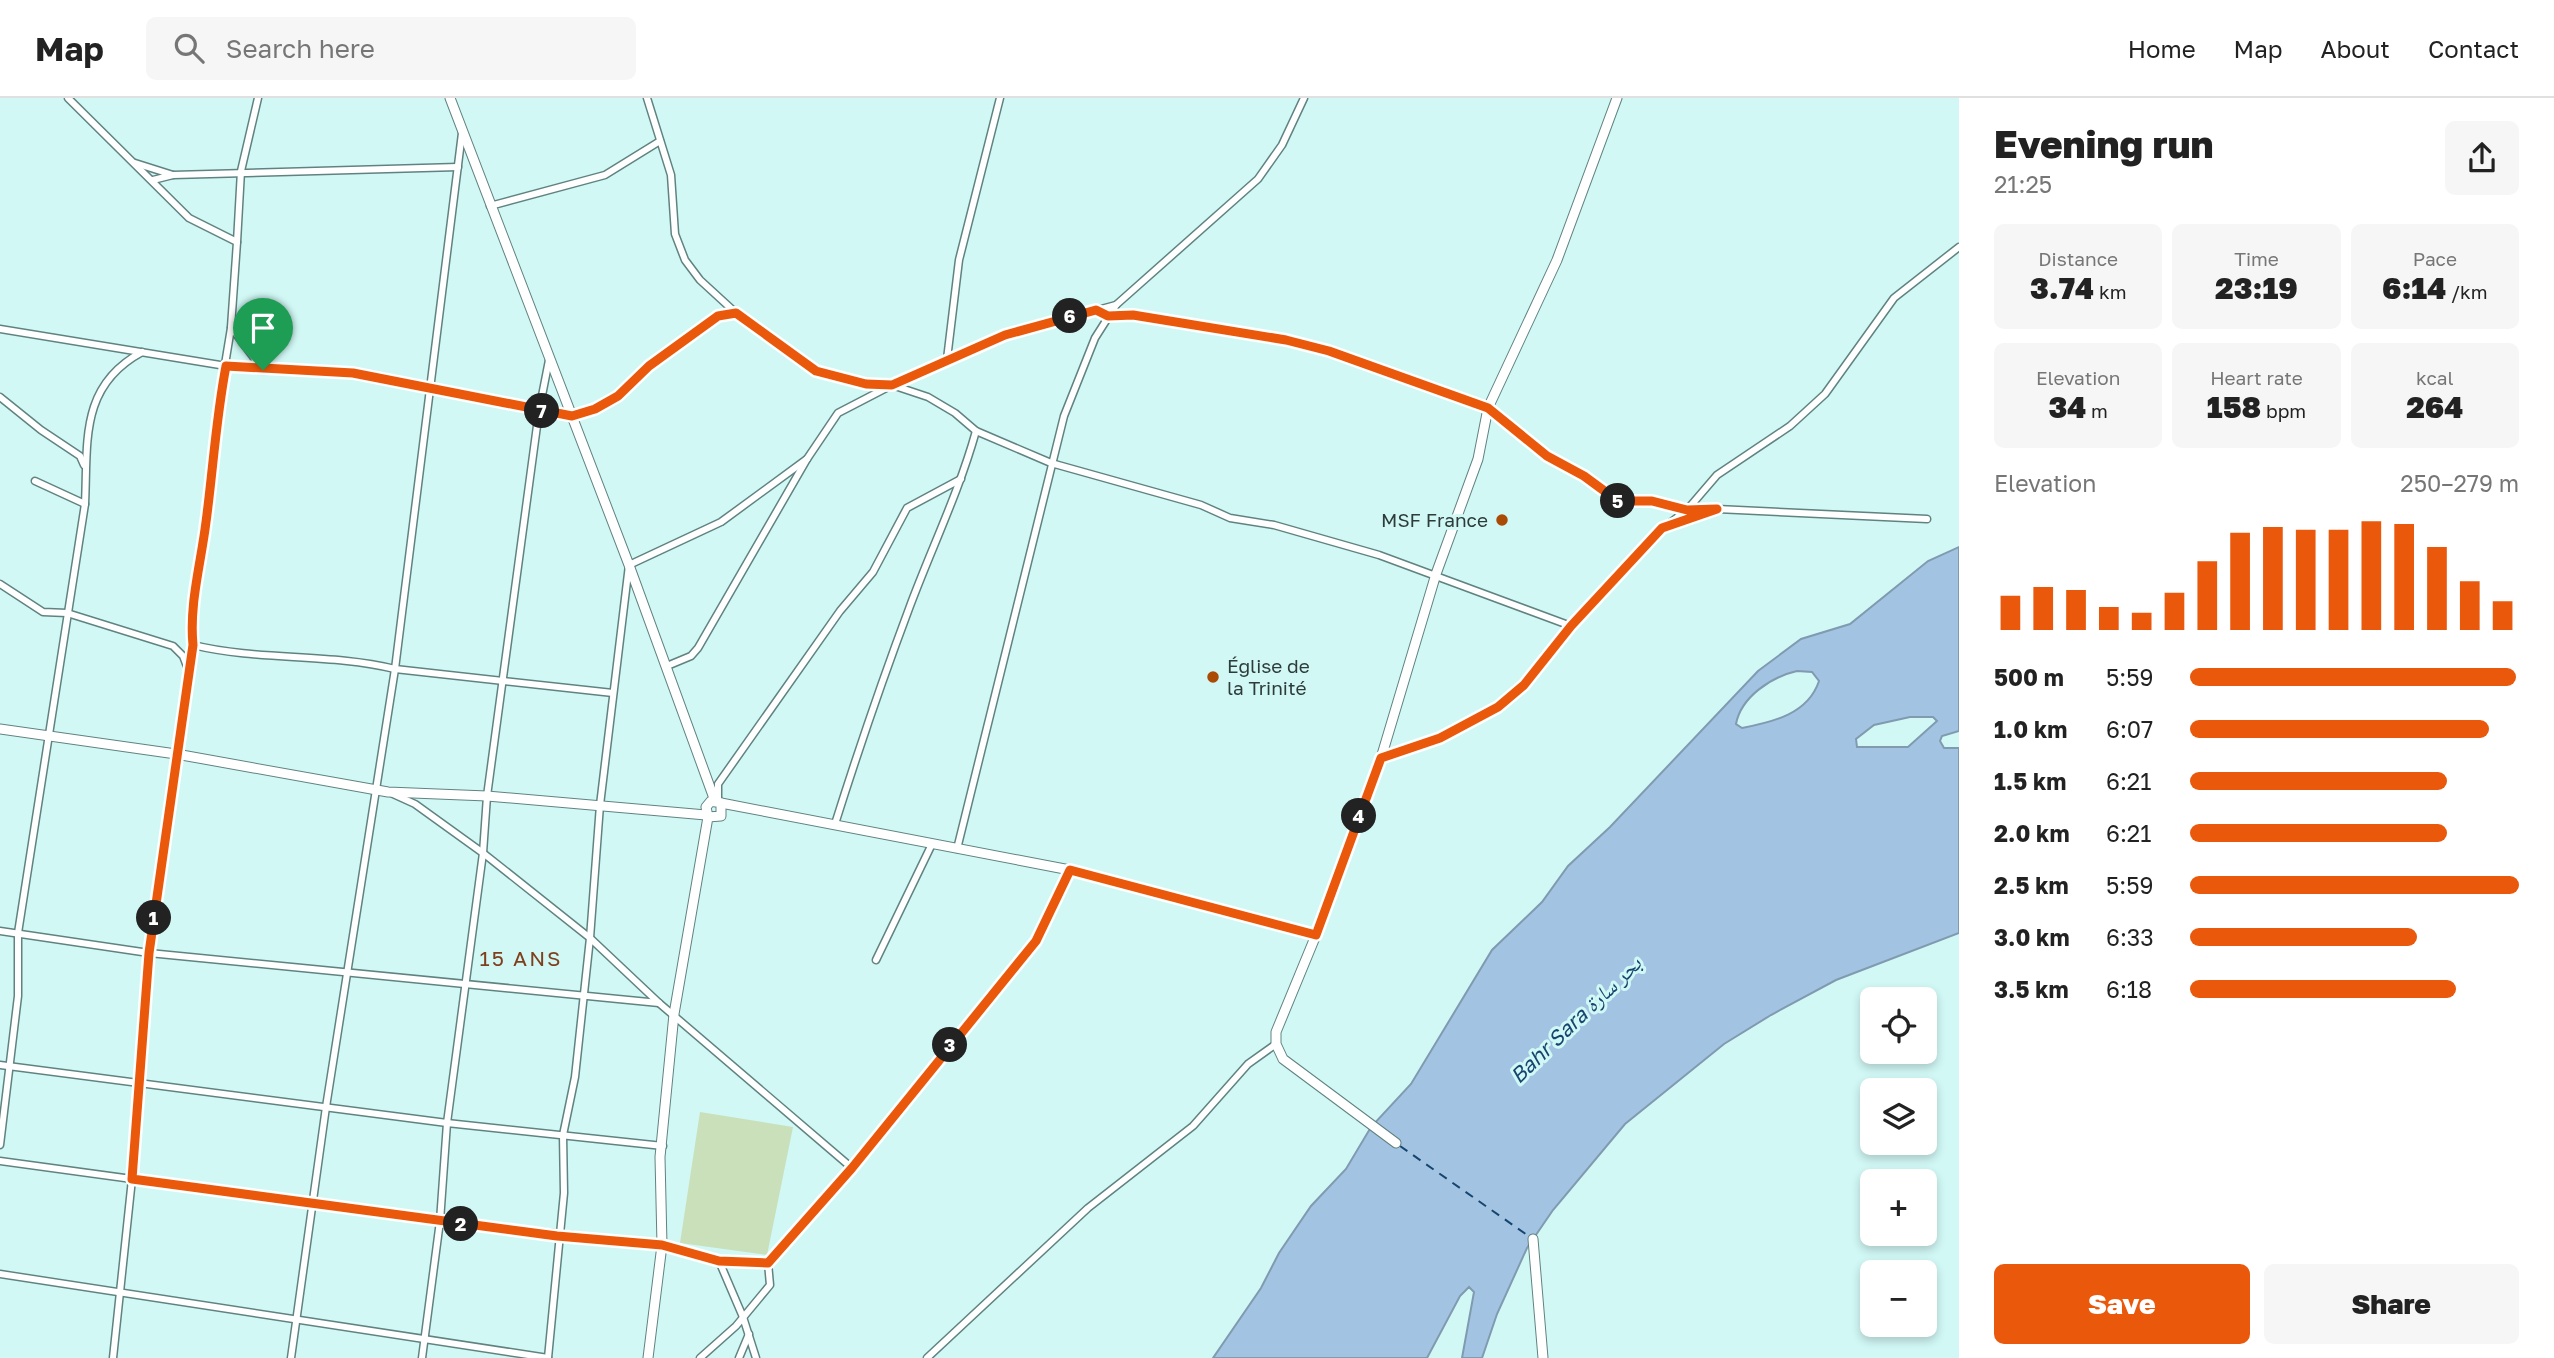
<!DOCTYPE html>
<html lang="en">
<head>
<meta charset="utf-8">
<style>
  :root { --surface:#fff; --page:#f6f6f6; --text:#222; --muted:#767676; --line:#e0e0e0; --accent:#ea580c }
  body { margin:0; font-family:"Golos Text","Noto Naskh Arabic",sans-serif; background:var(--page); color:var(--text); height:100vh; display:flex; flex-direction:column; font-size:26px; white-space:nowrap }
  * { box-sizing:border-box; margin:0 }
  p { font-size:23px; color:var(--muted) }
  .icon { flex:none; width:38px; height:38px; fill:none; stroke:currentColor; stroke-width:2; stroke-linecap:round; stroke-linejoin:round }
  .map { position:relative; flex:1; overflow:hidden }
  .drawer { display:flex; flex-direction:column; background:var(--surface); width:595px }
  .drawer>* { flex:none }
  .buttons { position:absolute; left:1860px; top:889px; display:grid; gap:14px }
  .buttons a { display:grid; place-items:center; width:77px; height:77px; border-radius:10px; background:var(--surface); box-shadow:0 4px 10px #0003; font-size:35px }
  .pin { position:absolute; display:grid; place-items:center; width:60px; height:60px; color:#fff; margin:-72px -30px; border-radius:50% 50% 50% 0; rotate:-45deg; box-shadow:0 0 7px #0007 }
  .pin .icon { rotate:45deg }
  .km { position:absolute; width:35px; height:35px; margin:-18px; border-radius:50%; background:#222; color:#fff; font-size:19px; line-height:35px; text-align:center }
  .round { display:grid; place-items:center; flex:none; width:74px; height:74px; border-radius:10px; background:var(--page) }
  .overview { display:flex; align-items:center; justify-content:space-between; height:119px; padding:0 35px }
  h1 { font-size:38px; font-weight:800; line-height:52px }
  .metrics { display:grid; grid-template-columns:repeat(3,1fr); gap:10px; height:119px; padding:7px 35px }
  .metrics div { display:grid; align-content:center; border-radius:10px; background:var(--page); text-align:center }
  .metrics b { font-size:30px; font-weight:800 }
  .metrics small { font-size:19px; font-weight:400 }
  .metrics p { font-size:19px }
  .chart { height:196px; padding:14px 35px }
  .chart p { display:flex; justify-content:space-between }
  .chart svg { width:100%; height:126px; margin-top:7px; stroke:var(--accent); stroke-width:6 }
  .cta { display:flex; gap:14px; margin-top:auto; padding:14px 35px }
  .cta a { flex:1; height:80px; border-radius:10px; background:var(--accent); color:#fff; font-size:28px; font-weight:800; line-height:80px; text-align:center }
  .cta a+a { background:var(--page); color:var(--text) }
  ul { padding:0 35px; list-style:none; font-size:23px }
  li { display:grid; grid-template-columns:112px 84px 1fr; align-items:center; height:52px }
  li i { height:18px; border-radius:9px; background:var(--accent) }
  header { display:flex; align-items:center; gap:42px; box-sizing:border-box; height:98px; padding:0 35px; background:var(--surface); border-bottom:2px solid var(--line) }
  header strong { font-size:33px }
  nav { display:flex; gap:38px; margin-inline-start:auto; font-size:24px }
  .search { width:490px; height:63px; background:var(--page); display:flex; align-items:center; gap:18px; box-sizing:border-box; padding:0 24px; border-radius:10px; color:var(--muted); font-size:26px }
  main { display:flex; flex:1; min-height:0 }
  .map>svg:first-child { display:block }
</style>
</head>
<body>
<header>
<strong>Map</strong>
<div class="search"><svg class="icon" aria-label="search" viewBox="0 0 24 24"><circle cx="10" cy="10" r="6"/><path d="M15 15l6 6"/></svg>Search here</div>
<nav><a>Home</a><a>Map</a><a>About</a><a>Contact</a></nav>
</header>
<main>
<div class="map">
<svg width="1959" height="1260" viewBox="0 0 1959 1260">
  <rect width="100%" height="100%" fill="#d1f8f5"/>
  <polygon fill="#c9e0ba" points="700,1014 793,1029 767,1157 680,1145"/>
  <path fill="#a3c3e2" stroke="#809ab0" stroke-width="2" fill-rule="evenodd" d="M1959,449V633L1942,638L1940,643L1944,650H1959V835L1836,882L1771,917L1724,946L1625,1026L1553,1112L1527,1150L1497,1216L1482,1260H1462L1474,1194L1469,1189L1460,1198L1427,1260H1213L1261,1190L1279,1155L1311,1108L1346,1071L1371,1029L1411,986L1492,852L1542,804L1568,768L1610,729L1758,573L1801,541L1850,526L1928,463ZM1797,573L1812,574L1819,583C1808,616 1773,624 1742,630L1736,626C1741,599 1771,579 1797,573ZM1910,619H1933L1937,623L1908,649H1857L1856,641L1874,627Z"/>
  <g fill="none" stroke-linecap="round" stroke-linejoin="round">
    <polyline stroke="#16466f" stroke-width="2" stroke-dasharray="9 7" stroke-linecap="butt" points="1400,1048 1530,1139"/>
    <defs>
      <g id="street">
        <polyline points="68,0 189,120 237,144 231,229 263,272"/>
        <polyline points="647,0 671,77 675,136 685,162 700,182 736,215 816,273 866,287 892,287 928,299 955,315 976,333 1051,365 1201,407 1230,420 1274,427 1379,457 1571,528"/>
        <polyline points="135,65 173,77 153,82"/>
        <polyline points="173,77 458,69"/>
        <polyline points="490,108 605,77 660,43"/>
        <polyline points="237,144 241,73 258,0"/>
        <polyline points="1096,212 1108,218 1133,217 1286,242 1329,253 1476,304 1547,358 1584,378 1618,403 1652,403 1687,412 1717,411"/>
        <polyline points="0,231 226,268 353,275 572,318 595,311 618,298 649,268 718,218 736,215"/>
        <polyline points="947,261 959,162 1000,0"/>
        <polyline points="0,299 41,332 80,358 84,367"/>
        <polyline points="35,383 85,406"/>
        <polyline points="1670,425 1687,412 1717,377 1790,328 1825,296 1894,200 1959,149"/>
        <polyline points="0,486 43,514 67,515 173,548 183,558 188,571 149,855 132,1081 113,1260"/>
        <path d="M193,547C259,563 329,555 395,571L613,595"/>
        <polyline points="667,568 691,558 698,550 807,361 838,315 892,287 1005,237 1116,207 1258,81 1282,47 1304,0"/>
        <polyline points="189,569 193,547 191,525 206,422 216,321 231,230"/>
        <polyline points="1381,660 1440,640 1498,609 1524,587 1571,528 1662,430 1717,411 1927,421"/>
        <polyline points="393,696 415,706 483,755 590,840 659,905 852,1070"/>
        <polyline points="718,703 718,686 840,513 873,474 907,410 961,381"/>
        <path d="M835,726C858,653 883,580 910,508C932,449 959,394 976,333"/>
        <polyline points="957,751 1064,318 1095,240 1116,207"/>
        <polyline points="0,833 149,855 659,905"/>
        <polyline points="876,862 932,746"/>
        <polyline points="0,967 447,1025 663,1048"/>
        <path d="M0,1047L18,898V835L85,406C88,344 79,288 142,254"/>
        <polyline points="0,1063 440,1123 662,1147 719,1163 768,1165"/>
        <polyline points="719,1163 743,1219 756,1260"/>
        <polyline points="0,1176 548,1260"/>
        <polyline points="291,1260 326,1009 395,571 462,35"/>
        <polyline points="422,1260 440,1123 447,1025 483,755 487,698 539,313 549,262"/>
        <polyline points="548,1260 564,1095 563,1037 575,979 590,840 600,707 629,467 721,424 807,361"/>
        <polyline points="700,1260 736,1228 770,1187 768,1165 852,1070 1036,843 1070,772"/>
        <polyline points="739,1260 749,1236"/>
        <polyline points="927,1260 1088,1110 1193,1028 1248,966 1276,946"/>
      </g>
      <g id="secondary">
        <polyline points="450,0 629,467 715,703"/>
        <polyline points="0,631 176,656 388,694 487,698 706,717"/>
        <polyline points="721,705 1070,772 1316,837"/>
        <polyline points="1396,1045 1283,961 1276,946 1276,934 1316,837 1381,660 1436,476 1478,361 1488,310 1557,162 1617,0"/>
        <polyline points="1533,1141 1543,1260"/>
        <polyline points="648,1260 662,1147 660,1059 674,916 708,719 706,709 711,703 721,705 721,718 708,719"/>
      </g>
    </defs>
    <use href="#street" stroke="#608381" stroke-width="9"/>
    <use href="#secondary" stroke="#608381" stroke-width="11"/>
    <use href="#street" stroke="#fff" stroke-width="6"/>
    <use href="#secondary" stroke="#fff" stroke-width="9"/>
  </g>
  <g fill="none" stroke-linecap="round" stroke-linejoin="round">
    <defs>
      <path id="route" d="M1096,212L1108,218L1133,217L1286,242L1329,253L1488,310L1547,358L1584,378L1618,403H1652L1687,412L1717,411L1662,430L1571,528L1524,587L1498,609L1440,640L1381,660L1316,837L1070,772L1036,843L852,1070L768,1165L719,1163L662,1147L557,1138L132,1081L149,855L193,547C189,506 201,465 206,424C213,372 216,320 226,268L353,275L572,318L595,311L618,298L649,268L718,218L736,215L816,273L866,286L892,287L1005,237Z"/>
    </defs>
    <use href="#route" stroke="#fff" stroke-width="14"/>
    <use href="#route" stroke="#ea580c" stroke-width="9"/>
  </g>
  <g fill="#ab4a05" stroke="#d1f8f5" stroke-width="2.5">
    <circle cx="1502" cy="422" r="7"/>
    <circle cx="1213" cy="579" r="7"/>
  </g>
  <g text-anchor="middle" stroke-width="6" stroke-linejoin="round" paint-order="stroke">
    <g font-size="19" fill="#2d3c3b" stroke="#d1f8f5" text-anchor="end">
      <text x="1488" y="429">MSF France</text>
      <text x="1227" y="575" text-anchor="start">Église de<tspan x="1227" dy="22">la Trinité</tspan></text>
    </g>
    <g font-size="21" letter-spacing="2" fill="#7f3f1c" stroke="#d1f8f5">
      <text x="521" y="868">15 ANS</text>
    </g>
    <g font-size="21" font-style="italic" fill="#16466f" stroke="#d1f8f5">
      <text transform="translate(1576 922) rotate(-44)" y="7">Bahr Sara بحر سارة</text>
    </g>
  </g>
</svg>
<div class="buttons">
<a><svg class="icon" aria-label="locate" viewBox="0 0 24 24"><circle cx="12" cy="12" r="6"/><path d="M12 2v4M12 18v4M2 12h4M18 12h4"/></svg></a>
<a><svg class="icon" aria-label="layers" viewBox="0 0 24 24"><path d="M12 4l9 5-9 5-9-5zM3 14l9 5 9-5"/></svg></a>
<a>+</a>
<a>−</a>
</div>
<div class="pin" style="left:263px;top:272px;background:#1e9e55"><svg class="icon" aria-label="arrive" viewBox="0 0 24 24"><path d="M6 21V4h12l-3 4 3 4H6"/></svg></div>
<b class="km" style="left:154px;top:820px">1</b>
<b class="km" style="left:461px;top:1126px">2</b>
<b class="km" style="left:950px;top:947px">3</b>
<b class="km" style="left:1359px;top:718px">4</b>
<b class="km" style="left:1618px;top:403px">5</b>
<b class="km" style="left:1070px;top:218px">6</b>
<b class="km" style="left:542px;top:313px">7</b>
</div>
<section class="drawer">
<div class="overview"><div><h1>Evening run</h1><p>21:25</p></div><a class="round"><svg class="icon" aria-label="share" viewBox="0 0 24 24"><path d="M12 15V3M7 8l5-5 5 5M5 13v7h14v-7"/></svg></a></div>
<div class="metrics">
<div><p>Distance</p><b>3.74<small> km</small></b></div>
<div><p>Time</p><b>23:19</b></div>
<div><p>Pace</p><b>6:14<small> /km</small></b></div>
</div>
<div class="metrics">
<div><p>Elevation</p><b>34<small> m</small></b></div>
<div><p>Heart rate</p><b>158<small> bpm</small></b></div>
<div><p>kcal</p><b>264</b></div>
</div>
<div class="chart"><p><span>Elevation</span>250–279 m</p>
<svg viewBox="0 0 160 44" preserveAspectRatio="none"><path d="M5 44V32M15 44V29M25 44V30M35 44V36M45 44V38M55 44V31M65 44V20M75 44V10M85 44V8M95 44V9M105 44V9M115 44V6M125 44V7M135 44V15M145 44V27M155 44V34"/></svg>
</div>
<ul>
<li><b>500 m</b>5:59<i style="width:99%"></i></li>
<li><b>1.0 km</b>6:07<i style="width:91%"></i></li>
<li><b>1.5 km</b>6:21<i style="width:78%"></i></li>
<li><b>2.0 km</b>6:21<i style="width:78%"></i></li>
<li><b>2.5 km</b>5:59<i style="width:100%"></i></li>
<li><b>3.0 km</b>6:33<i style="width:69%"></i></li>
<li><b>3.5 km</b>6:18<i style="width:81%"></i></li>
</ul>
<div class="cta"><a>Save</a><a>Share</a></div>
</section>
</main>
</body>
</html>
